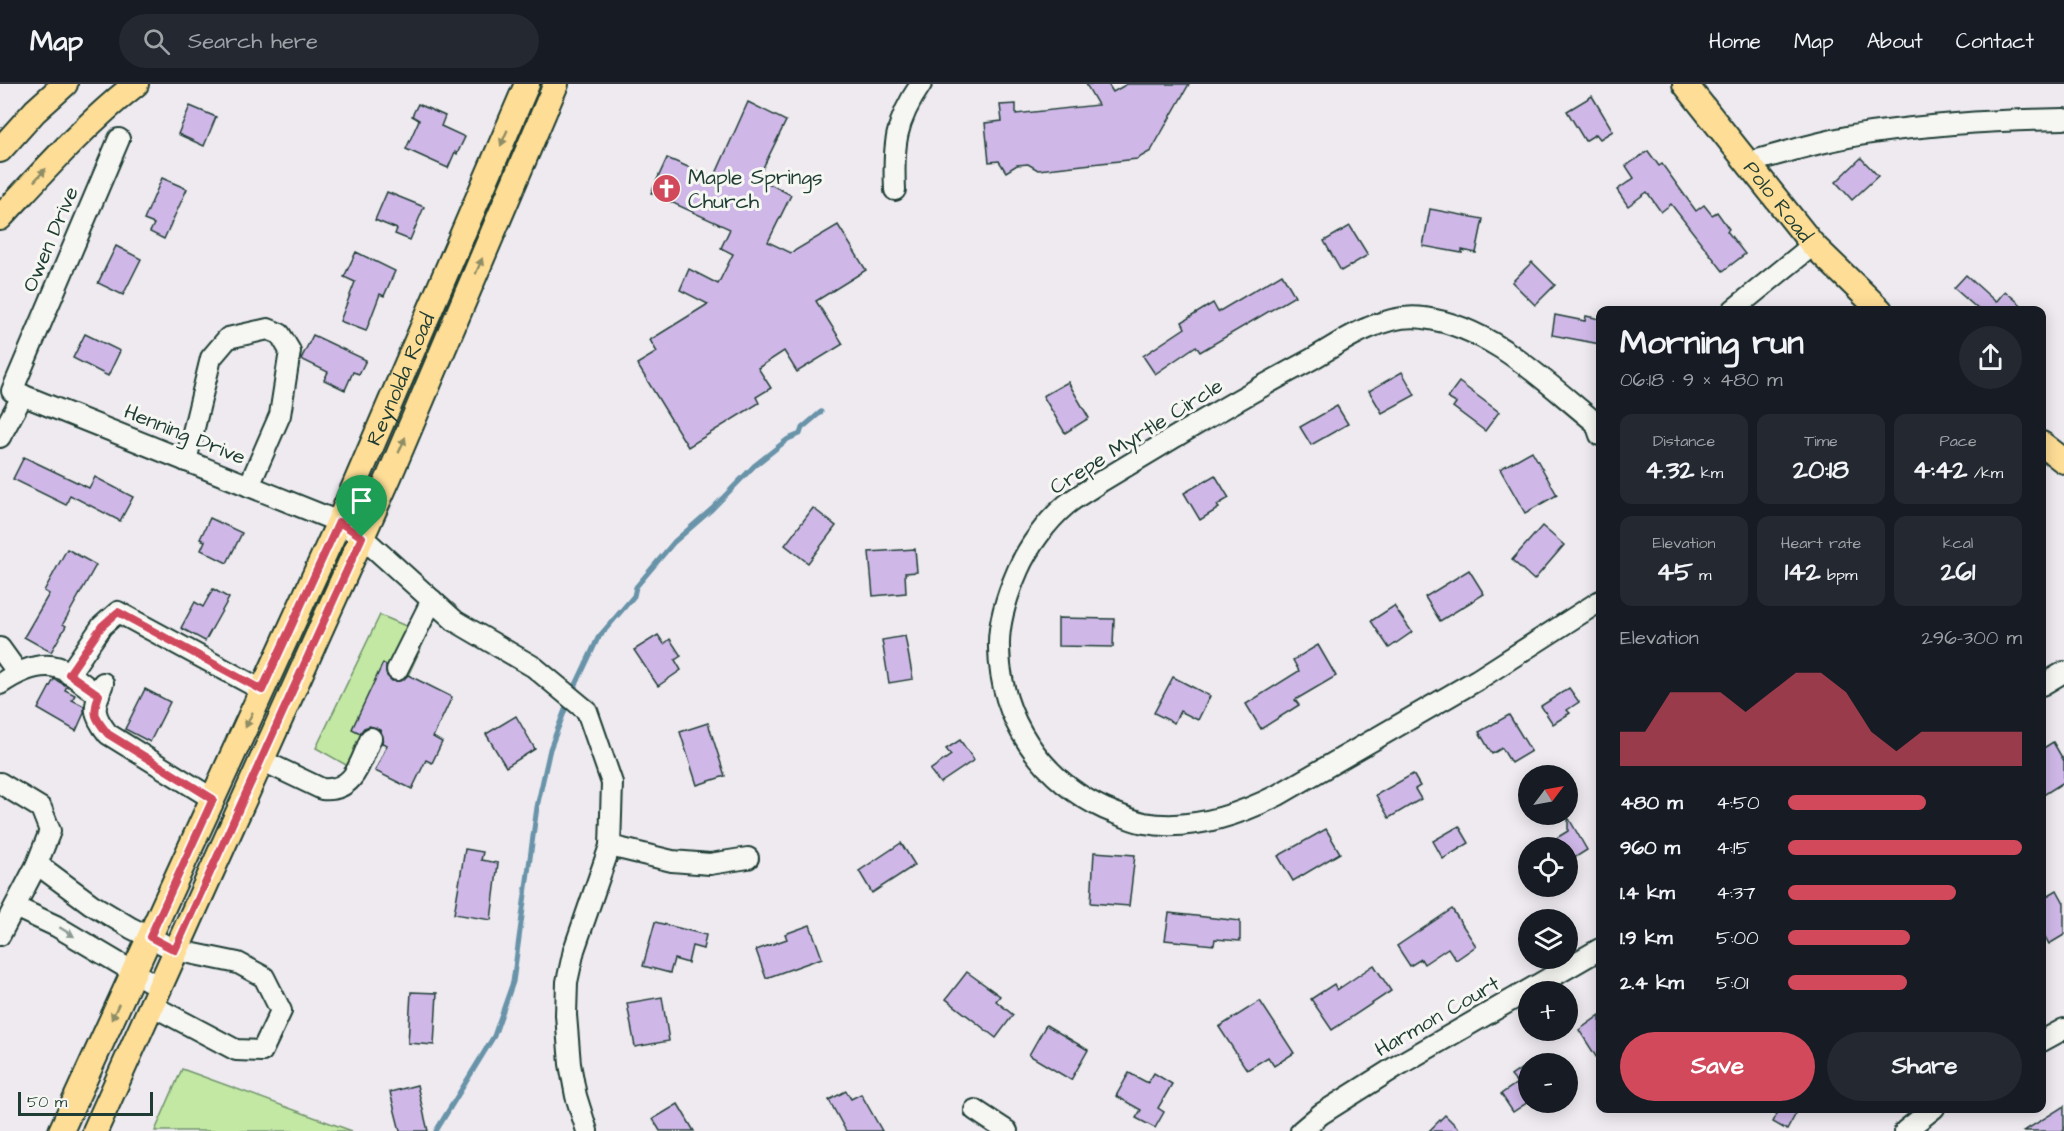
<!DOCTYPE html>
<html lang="en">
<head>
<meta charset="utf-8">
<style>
  :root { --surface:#171b24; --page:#242831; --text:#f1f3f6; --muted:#9ea1a6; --line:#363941; --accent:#d1495b }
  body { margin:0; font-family:"Architects Daughter",sans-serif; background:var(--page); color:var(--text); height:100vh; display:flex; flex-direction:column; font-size:22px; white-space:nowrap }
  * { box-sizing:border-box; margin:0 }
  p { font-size:20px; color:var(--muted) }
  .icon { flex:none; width:33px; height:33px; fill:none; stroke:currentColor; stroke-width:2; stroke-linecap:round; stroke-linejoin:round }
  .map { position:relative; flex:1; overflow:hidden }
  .drawer { position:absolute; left:1596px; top:222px; width:450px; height:807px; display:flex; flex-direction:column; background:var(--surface); border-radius:12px; box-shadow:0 3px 15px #0003 }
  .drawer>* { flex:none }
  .needle { width:39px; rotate:58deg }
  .tools { position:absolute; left:1518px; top:681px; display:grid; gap:12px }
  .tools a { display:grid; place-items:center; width:60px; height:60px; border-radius:50%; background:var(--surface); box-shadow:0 3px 15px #0003; font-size:30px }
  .scale { position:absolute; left:18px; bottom:15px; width:135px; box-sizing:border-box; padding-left:6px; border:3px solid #1f3d34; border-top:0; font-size:16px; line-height:21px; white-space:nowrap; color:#1f3d34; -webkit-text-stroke:4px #f6f6f2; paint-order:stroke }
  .pin { position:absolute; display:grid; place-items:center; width:51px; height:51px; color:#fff; margin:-62px -26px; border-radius:50% 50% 50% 0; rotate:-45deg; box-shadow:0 0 6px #0007 }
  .pin .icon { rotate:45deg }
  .round { display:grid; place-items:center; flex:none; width:63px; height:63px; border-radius:32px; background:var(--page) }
  .head { display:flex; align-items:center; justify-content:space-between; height:102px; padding:0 24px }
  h1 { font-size:33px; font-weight:700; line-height:45px }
  .figures { display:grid; grid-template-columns:repeat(3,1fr); gap:9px; height:102px; padding:6px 24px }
  .figures div { display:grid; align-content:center; border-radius:12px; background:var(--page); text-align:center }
  .figures b { font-size:26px; font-weight:700 }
  .figures small { font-size:16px; font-weight:400 }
  .figures p { font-size:16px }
  .chart { height:168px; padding:12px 24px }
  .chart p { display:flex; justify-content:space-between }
  .chart svg { width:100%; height:108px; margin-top:6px; fill:var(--accent); opacity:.7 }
  .action { display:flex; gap:12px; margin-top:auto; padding:12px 24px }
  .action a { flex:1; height:69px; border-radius:36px; background:var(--accent); color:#fff; font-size:24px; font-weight:700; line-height:69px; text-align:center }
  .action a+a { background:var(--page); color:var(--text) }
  ul { padding:0 24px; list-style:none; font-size:20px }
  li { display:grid; grid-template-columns:96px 72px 1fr; align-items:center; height:45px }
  li i { height:15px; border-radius:8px; background:var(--accent) }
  header { display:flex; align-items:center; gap:36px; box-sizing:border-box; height:84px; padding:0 30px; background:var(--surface); border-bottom:2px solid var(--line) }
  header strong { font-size:28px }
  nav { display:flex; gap:33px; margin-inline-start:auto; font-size:21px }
  .search { width:420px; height:54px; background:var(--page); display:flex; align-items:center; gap:15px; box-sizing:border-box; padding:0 21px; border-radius:33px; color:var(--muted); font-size:22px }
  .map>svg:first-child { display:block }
</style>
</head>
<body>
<header>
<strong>Map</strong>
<div class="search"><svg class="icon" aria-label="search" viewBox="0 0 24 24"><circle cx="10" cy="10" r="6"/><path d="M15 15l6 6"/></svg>Search here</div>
<nav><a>Home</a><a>Map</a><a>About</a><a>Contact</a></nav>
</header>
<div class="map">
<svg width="2064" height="1047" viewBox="0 0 2064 1047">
  <rect width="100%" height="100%" fill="#eeeaf0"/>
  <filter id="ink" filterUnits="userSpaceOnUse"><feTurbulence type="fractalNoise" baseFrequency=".0167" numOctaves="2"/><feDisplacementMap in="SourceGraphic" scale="12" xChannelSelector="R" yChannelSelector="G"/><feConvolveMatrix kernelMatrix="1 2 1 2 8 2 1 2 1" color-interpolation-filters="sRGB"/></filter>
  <g filter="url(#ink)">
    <g fill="#c2e8a3" stroke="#70926c" stroke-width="1.5">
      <polygon points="380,531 427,551 362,690 316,664"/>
      <polygon points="182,985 352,1047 155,1047"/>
    </g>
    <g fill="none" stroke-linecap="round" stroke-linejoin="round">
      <g stroke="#6893a8" stroke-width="5">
        <polyline points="572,609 598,554 634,512 636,503 674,458 712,425 754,382 788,355 800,350 802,344 821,328"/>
        <polyline points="436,1047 494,952 513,898 537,723 550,665 568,618"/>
      </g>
    </g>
    <g fill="#cfb8e8" stroke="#1f3d34" stroke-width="1.5">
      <polygon points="1086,0 1108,0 1113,8 1127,0 1189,0 1151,67 1137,75 1038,86 1028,80 1017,81 1006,88 999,77 989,78 985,39 1002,37 1000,21 1016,20 1016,30 1098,21"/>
      <polygon points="1592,12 1613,47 1600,55 1596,50 1585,57 1567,27"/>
      <polygon points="748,18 786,37 758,94 791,111 768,158 791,169 838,141 866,186 816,217 843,260 797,288 784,267 758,284 771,304 756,313 759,319 688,363 637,280 657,268 650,256 708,220 680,206 689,185 718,200 733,170 721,164 730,145 651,109 667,74 714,94"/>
      <polygon points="418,20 445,32 441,42 465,53 457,70 455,68 448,84 406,65 419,36 412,32"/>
      <polygon points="190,22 216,33 204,62 178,50"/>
      <polygon points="1648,67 1659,82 1662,80 1696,127 1704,121 1712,131 1717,128 1729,145 1727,147 1745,170 1723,187 1671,120 1661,128 1647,108 1628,122 1617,106 1634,94 1626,82"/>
      <polygon points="1861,74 1878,92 1852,116 1836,98"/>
      <polygon points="162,94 187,105 164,155 150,148 154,140 144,136"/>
      <polygon points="387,108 424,123 410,156 395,150 397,145 375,136"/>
      <polygon points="1430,125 1483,135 1476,169 1462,166 1462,169 1423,162"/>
      <polygon points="1350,142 1368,171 1341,187 1324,157"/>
      <polygon points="116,162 141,175 123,211 98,199"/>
      <polygon points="356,168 395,187 384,212 380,210 366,247 340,237 355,198 344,193"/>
      <polygon points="1532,178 1555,201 1535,221 1512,198"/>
      <polygon points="1282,190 1295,212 1200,268 1196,262 1155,290 1143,272 1185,244 1182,238 1213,219 1218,228"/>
      <polygon points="1966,191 1996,218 2005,207 2027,226 1979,226 1954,204"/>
      <polygon points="1555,231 1585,237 1586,232 1600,235 1600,260 1552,251"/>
      <polygon points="85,250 120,267 108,292 73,274"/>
      <polygon points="313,251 366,276 359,290 353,288 345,306 324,296 328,288 301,275"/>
      <polygon points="1402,288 1415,311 1382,329 1369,307"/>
      <polygon points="1068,298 1089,334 1065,349 1043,312"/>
      <polygon points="1459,298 1499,328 1485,347 1453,323 1456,319 1447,314"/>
      <polygon points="1337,322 1348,340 1311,361 1300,343"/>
      <polygon points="1532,367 1557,411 1525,429 1500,385"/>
      <polygon points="24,373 89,404 95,393 133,413 120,437 70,411 66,421 13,395"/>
      <polygon points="1215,391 1229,414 1217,421 1219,424 1200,436 1184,409"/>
      <polygon points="813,424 836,442 808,479 785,461"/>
      <polygon points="210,434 242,449 227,479 201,466 205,457 200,455"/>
      <polygon points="1542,442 1564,461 1534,496 1512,476"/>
      <polygon points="67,465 96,481 63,540 66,542 51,568 24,553 49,510 44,507"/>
      <polygon points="915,465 917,488 905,489 906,509 873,512 869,468"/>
      <polygon points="1469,486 1484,510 1440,537 1425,513"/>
      <polygon points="213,505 229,514 205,557 181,544 195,518 203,523"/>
      <polygon points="1394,522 1412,548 1389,564 1371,537"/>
      <polygon points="1058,534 1114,535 1113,563 1058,562"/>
      <polygon points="658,551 664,560 670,555 681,572 675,576 681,586 658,602 634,566"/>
      <polygon points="905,552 913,595 889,599 882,556"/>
      <polygon points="1318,561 1336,592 1295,616 1299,621 1261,645 1246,620 1299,587 1293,576"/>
      <polygon points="383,579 386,581 387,592 392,597 403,596 408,591 452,613 433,653 442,658 432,679 426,676 412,705 375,687 387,661 382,659 383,652 380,646 370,642 364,644 360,649 352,645"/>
      <polygon points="1173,593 1210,612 1198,636 1180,627 1174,639 1154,629"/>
      <polygon points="54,595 67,602 65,606 75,611 72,616 84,622 84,629 76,647 38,625"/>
      <polygon points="1569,604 1579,618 1567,626 1570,629 1553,640 1541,622"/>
      <polygon points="145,605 170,618 150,658 125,645"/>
      <polygon points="1509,631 1531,667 1511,679 1502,664 1492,670 1479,648"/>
      <polygon points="516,632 535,665 506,683 486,650"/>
      <polygon points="708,639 725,692 697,701 680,648"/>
      <polygon points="960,656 974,676 940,699 930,686 951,671 946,665"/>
      <polygon points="2053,658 2064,677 2064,698 2042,712 2042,665"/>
      <polygon points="1413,690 1420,702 1415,705 1421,715 1389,734 1376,711"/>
      <polygon points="1568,733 1587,766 1568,778 1568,764 1540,764 1568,747"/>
      <polygon points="1459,742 1469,759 1443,775 1433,757"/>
      <polygon points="1326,745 1340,769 1293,797 1278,772"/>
      <polygon points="901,759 915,781 872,809 859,787"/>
      <polygon points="465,765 483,768 481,776 498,779 491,836 454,830"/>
      <polygon points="1094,768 1135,771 1129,822 1091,819"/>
      <polygon points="2057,806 2064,819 2064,851 2049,860 2042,847 2042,815"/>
      <polygon points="1452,825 1476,862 1456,876 1448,864 1424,880 1421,875 1410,882 1397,862"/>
      <polygon points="1169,829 1240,837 1240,857 1215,855 1214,861 1165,856"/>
      <polygon points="655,838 706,851 703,865 692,862 688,879 674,875 670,889 643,882"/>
      <polygon points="810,841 822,874 766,894 756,866 787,855 785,850"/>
      <polygon points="1374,881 1391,907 1332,946 1311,915 1334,900 1337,906"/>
      <polygon points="967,888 1000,912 996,917 1013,931 996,954 946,915"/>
      <polygon points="411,908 437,909 434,961 408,959"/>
      <polygon points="662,913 669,957 635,963 627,919"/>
      <polygon points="1260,917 1294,969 1274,982 1268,973 1247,986 1219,943"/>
      <polygon points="1600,931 1600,979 1579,946"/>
      <polygon points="1046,941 1088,966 1071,996 1029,971"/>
      <polygon points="1528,980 1528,1018 1513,1028 1501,1010 1517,999 1511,992"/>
      <polygon points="1129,989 1148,999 1154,989 1172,1000 1158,1024 1164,1028 1155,1044 1136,1034 1141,1026 1116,1012"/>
      <polygon points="417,1001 428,1047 400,1047 390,1008"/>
      <polygon points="846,1007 851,1015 861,1010 882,1047 846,1047 829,1016"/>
      <polygon points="678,1020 694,1047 660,1047 653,1035"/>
      <polygon points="2064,1022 2064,1047 2024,1047"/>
      <polygon points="1780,1024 1799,1024 1787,1046 1773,1038"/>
      <polygon points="1445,1031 1461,1047 1429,1047"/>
    </g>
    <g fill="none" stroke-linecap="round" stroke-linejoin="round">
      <defs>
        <g id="minor">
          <polyline points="119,55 12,307 339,438 362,453 455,537 534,583 587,627 612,699 610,762 574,866 567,898 566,931 570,980 576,1012 587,1047"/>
          <path d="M1746,79C1787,68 1829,55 1871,49C1935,40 2000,36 2064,35"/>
          <path d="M895,106C893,61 895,38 921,0"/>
          <polyline points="1733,226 1813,161"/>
          <path d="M1600,351L1596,339C1545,298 1492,243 1424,234C1405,231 1386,236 1368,244C1348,252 1330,265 1312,275C1269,298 1227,322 1185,347C1157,364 1128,381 1100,398C1089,406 1077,412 1066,421C1047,437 1028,463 1018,486C1008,509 998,539 999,564C1000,635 1042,696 1105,725C1118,730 1130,736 1144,739C1191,747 1237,732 1278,711L1477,596L1600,517"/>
          <polyline points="0,353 23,311"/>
          <polyline points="186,377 211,274 228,254 268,245 280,250 290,267 280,331 249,402"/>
          <polyline points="0,564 18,589"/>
          <polyline points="397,586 432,516"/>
          <polyline points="69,590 102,542 118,528 262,606"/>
          <path d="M103,599C94,624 91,628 108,650L213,715"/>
          <path d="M0,600C19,587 46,574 68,588C78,596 88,604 99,611"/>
          <polyline points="2042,601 2064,588"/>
          <path d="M261,676L322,705C355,708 360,678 371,654"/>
          <polyline points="0,699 41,724 50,747 37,780 0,851"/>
          <polyline points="610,762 672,777 710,780 748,774"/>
          <polyline points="37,780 91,820 131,844 175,866 238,879 264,893 281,927 262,967 236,966 151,921"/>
          <polyline points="15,823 56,842 159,903"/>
          <polyline points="2042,957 2064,945"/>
          <polyline points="975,1026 1007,1047"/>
          <polyline points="1301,1047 1321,1030 1397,982 1600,865"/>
          <polyline points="1905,1047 1934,1024"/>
        </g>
        <g id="major">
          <path id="s1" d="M1685,0L1813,161L1880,226"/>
          <polyline points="0,66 35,27 65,0"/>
          <path d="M0,134C43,88 86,39 136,0"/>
          <polyline points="2042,360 2064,377"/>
          <path id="s2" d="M61,1047L339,438L527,0"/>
          <polyline points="95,1047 389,393 556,0"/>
        </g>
      </defs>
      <use href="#minor" stroke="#1f3d34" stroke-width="24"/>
      <use href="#major" stroke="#1f3d34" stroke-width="28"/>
      <use href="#minor" stroke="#f6f6f2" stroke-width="20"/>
      <use href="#major" stroke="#fedd96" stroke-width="24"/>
    </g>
    <defs><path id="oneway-solid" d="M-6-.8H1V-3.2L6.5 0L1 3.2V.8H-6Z" transform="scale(1.5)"/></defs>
    <g fill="#8e8d65">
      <use href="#oneway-solid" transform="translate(504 54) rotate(113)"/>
      <use href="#oneway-solid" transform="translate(40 91) rotate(-47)"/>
      <use href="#oneway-solid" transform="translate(479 182) rotate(-67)"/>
      <use href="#oneway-solid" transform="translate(402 361) rotate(-67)"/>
      <use href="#oneway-solid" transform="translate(249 636) rotate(115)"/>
      <use href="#oneway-solid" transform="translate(115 928) rotate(115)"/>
    </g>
    <use fill="#8a9a93" href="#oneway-solid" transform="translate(67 848) rotate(32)"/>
  </g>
  <g fill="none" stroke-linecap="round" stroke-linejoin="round" filter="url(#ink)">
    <defs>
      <path id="route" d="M339,438L362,453L175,866L150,853L213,715L108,650C95,634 92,631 99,611L69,590L102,542L118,528L262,606Z"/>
    </defs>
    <use href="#route" stroke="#fff" stroke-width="12"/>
    <use href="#route" stroke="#d1495b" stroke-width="8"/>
  </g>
  <defs>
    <symbol id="church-disc" viewBox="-11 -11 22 22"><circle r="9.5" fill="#d1495b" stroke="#f6f6f2"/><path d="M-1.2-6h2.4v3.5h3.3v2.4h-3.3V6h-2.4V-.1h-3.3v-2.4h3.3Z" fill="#fff"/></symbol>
  </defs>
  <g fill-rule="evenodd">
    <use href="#church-disc" x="650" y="88" width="33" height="33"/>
  </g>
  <g text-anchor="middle" stroke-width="6" stroke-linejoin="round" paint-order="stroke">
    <g font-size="21" fill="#1f3d34" stroke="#f6f6f2" text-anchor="start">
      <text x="688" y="100">Maple Springs<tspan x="688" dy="24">Church</tspan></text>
    </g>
    <g font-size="21" fill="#1f3d34" stroke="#f6f6f2">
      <text dy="7" stroke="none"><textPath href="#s1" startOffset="150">Polo Road</textPath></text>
      <text transform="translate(50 155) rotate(-67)" y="7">Owen Drive</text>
      <text dy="7" stroke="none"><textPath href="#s2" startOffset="825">Reynolda Road</textPath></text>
      <text transform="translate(185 350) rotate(22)" y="7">Henning Drive</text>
      <text transform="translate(1136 352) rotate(-32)" y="7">Crepe Myrtle Circle</text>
      <text transform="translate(1437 932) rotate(-30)" y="7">Harmon Court</text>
    </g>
  </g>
</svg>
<div class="tools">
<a><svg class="needle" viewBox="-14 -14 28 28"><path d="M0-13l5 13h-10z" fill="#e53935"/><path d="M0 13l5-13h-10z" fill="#9ea1a6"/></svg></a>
<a><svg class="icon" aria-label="locate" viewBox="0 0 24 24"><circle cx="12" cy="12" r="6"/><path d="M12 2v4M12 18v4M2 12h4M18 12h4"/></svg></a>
<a><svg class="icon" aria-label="layers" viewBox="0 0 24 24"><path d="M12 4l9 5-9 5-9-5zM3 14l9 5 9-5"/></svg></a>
<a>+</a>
<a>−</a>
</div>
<div class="scale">50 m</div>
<div class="pin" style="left:362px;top:453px;background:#1e9e55"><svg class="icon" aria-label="arrive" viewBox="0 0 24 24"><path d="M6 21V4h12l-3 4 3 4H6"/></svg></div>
<section class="drawer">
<div class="head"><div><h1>Morning run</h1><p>06:18 · 9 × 480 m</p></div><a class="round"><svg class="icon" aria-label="share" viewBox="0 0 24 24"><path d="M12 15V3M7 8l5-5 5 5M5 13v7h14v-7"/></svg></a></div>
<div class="figures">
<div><p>Distance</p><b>4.32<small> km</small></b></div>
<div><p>Time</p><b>20:18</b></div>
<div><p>Pace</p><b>4:42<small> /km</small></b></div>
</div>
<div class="figures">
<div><p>Elevation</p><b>45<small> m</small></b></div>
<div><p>Heart rate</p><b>142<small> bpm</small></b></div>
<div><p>kcal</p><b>261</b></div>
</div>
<div class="chart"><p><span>Elevation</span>296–300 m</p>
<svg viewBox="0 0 160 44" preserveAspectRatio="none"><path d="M0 44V30L10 30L20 14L30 14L40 14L50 22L60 14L70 6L80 6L90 14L100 30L110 38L120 30L130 30L140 30L150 30L160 30V44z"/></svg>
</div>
<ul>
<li><b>480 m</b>4:50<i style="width:59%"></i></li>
<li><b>960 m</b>4:15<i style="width:100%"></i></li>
<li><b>1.4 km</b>4:37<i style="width:72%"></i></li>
<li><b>1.9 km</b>5:00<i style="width:52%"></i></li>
<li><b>2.4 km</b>5:01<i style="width:51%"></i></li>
</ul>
<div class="action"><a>Save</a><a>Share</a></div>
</section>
</div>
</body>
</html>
